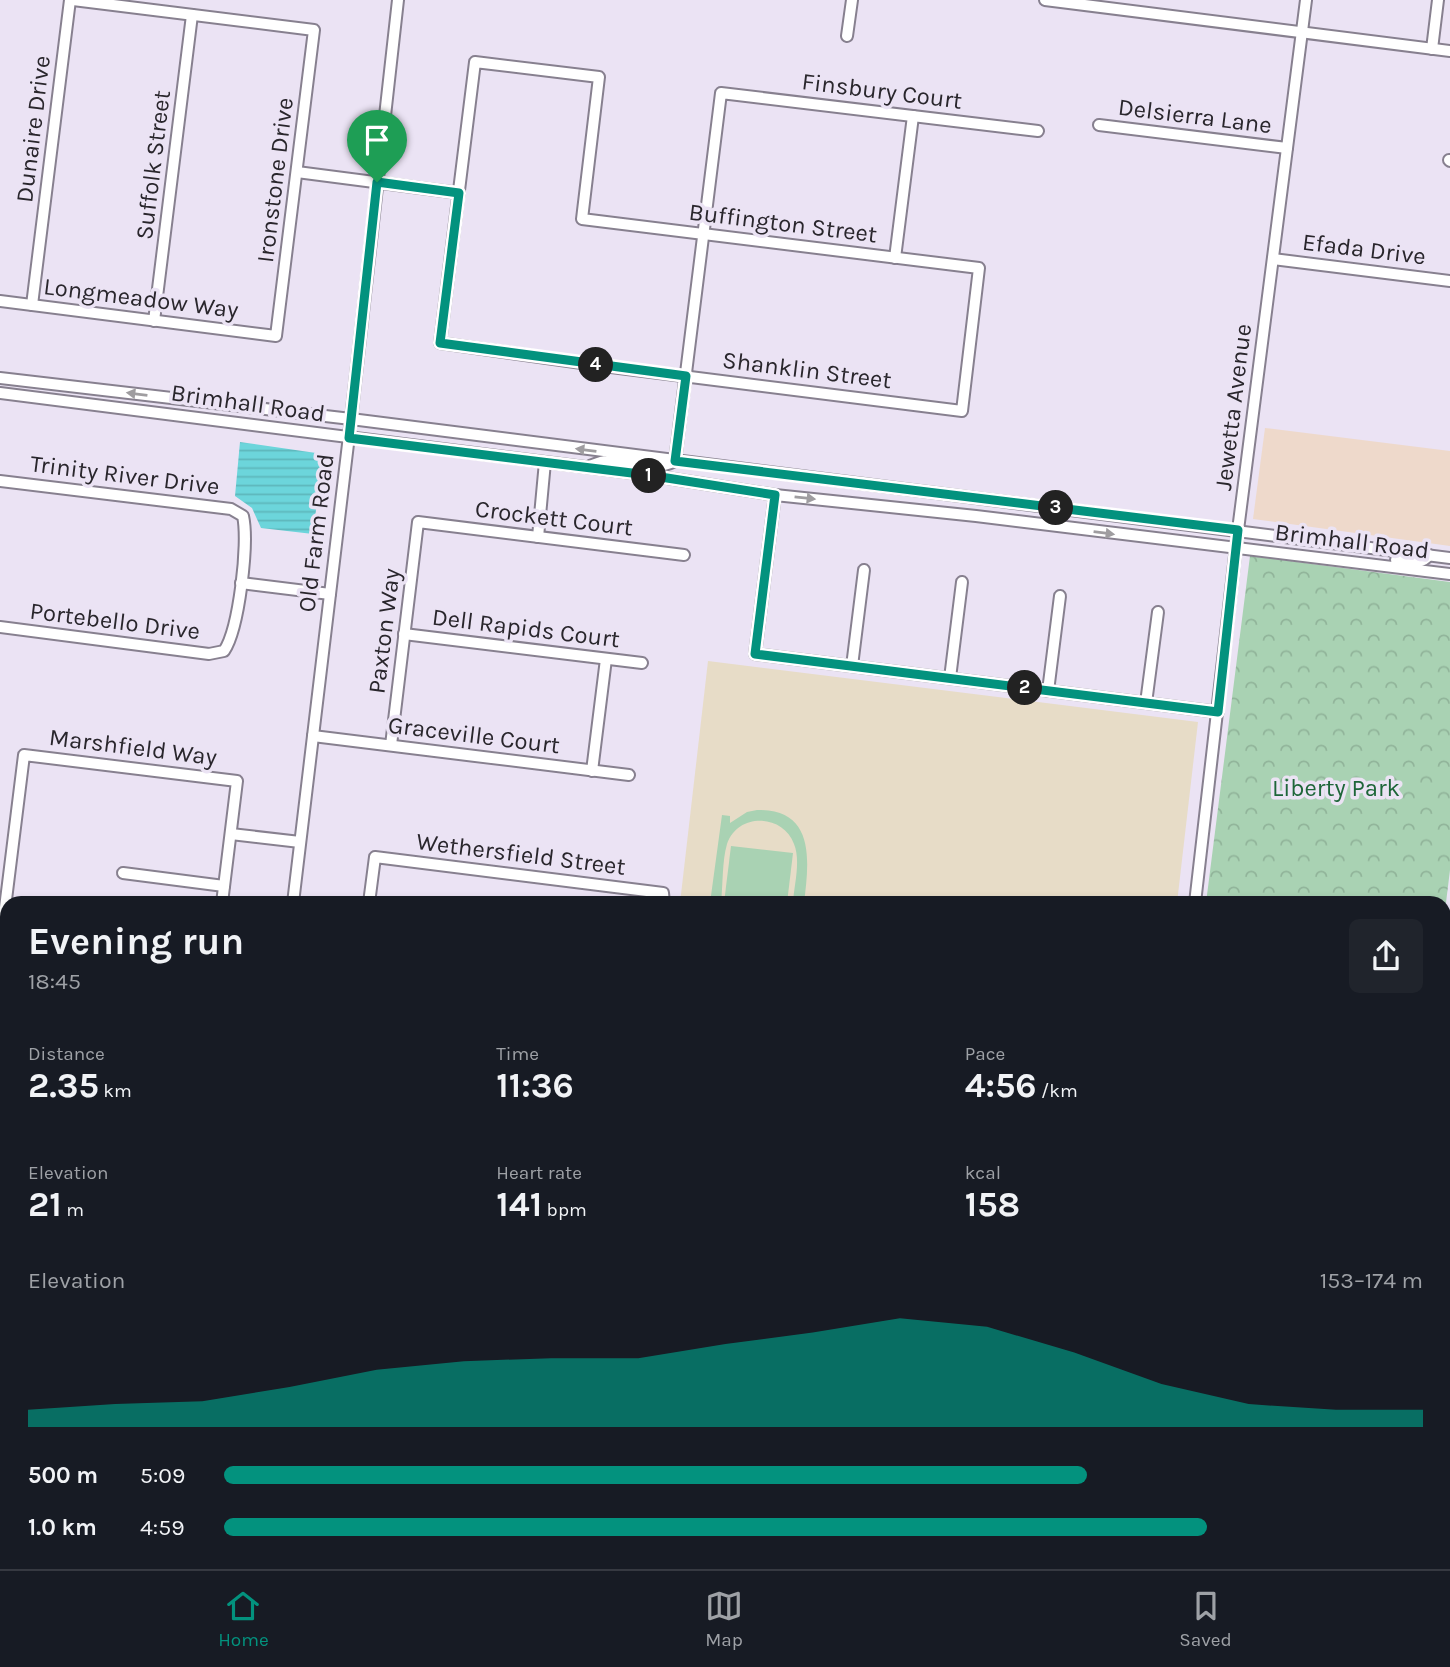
<!DOCTYPE html>
<html lang="en">
<head>
<meta charset="utf-8">
<style>
  :root { --surface:#171b24; --page:#20242c; --text:#f1f3f6; --muted:#9ea1a6; --line:#363941; --accent:#03927e }
  body { margin:0; font-family:Karla,sans-serif; background:var(--page); color:var(--text); height:100vh; display:flex; flex-direction:column; font-size:26px; white-space:nowrap }
  * { box-sizing:border-box; margin:0 }
  p { font-size:23px; color:var(--muted) }
  .icon { flex:none; width:38px; height:38px; fill:none; stroke:currentColor; stroke-width:2; stroke-linecap:round; stroke-linejoin:round }
  .map { position:relative; flex:1; overflow:hidden }
  .panel { position:absolute; left:0px; top:896px; width:1451px; height:674px; display:flex; flex-direction:column; background:var(--surface); border-radius:21px 21px 0 0; box-shadow:0 4px 10px #0003 }
  .panel>* { flex:none }
  .pin { position:absolute; display:grid; place-items:center; width:60px; height:60px; color:#fff; margin:-72px -30px; border-radius:50% 50% 50% 0; rotate:-45deg; box-shadow:0 0 7px #0007 }
  .pin .icon { rotate:45deg }
  .km { position:absolute; width:35px; height:35px; margin:-18px; border-radius:50%; background:#222; color:#fff; font-size:19px; line-height:35px; text-align:center }
  .round { display:grid; place-items:center; flex:none; width:74px; height:74px; border-radius:10px; background:var(--page) }
  .summary { display:flex; align-items:center; justify-content:space-between; height:119px; padding:0 28px }
  h1 { font-size:38px; font-weight:700; line-height:52px }
  .metrics { display:grid; grid-template-columns:repeat(3,1fr); gap:10px; height:119px; padding:7px 28px }
  .metrics div { display:grid; align-content:center }
  .metrics b { font-size:35px; font-weight:700 }
  .metrics small { font-size:19px; font-weight:400 }
  .metrics p { font-size:19px }
  .chart { height:196px; padding:14px 28px }
  .chart p { display:flex; justify-content:space-between }
  .chart svg { width:100%; height:126px; margin-top:7px; fill:var(--accent); opacity:.7 }
  ul { padding:0 28px; list-style:none; font-size:23px }
  li { display:grid; grid-template-columns:112px 84px 1fr; align-items:center; height:52px }
  li i { height:18px; border-radius:9px; background:var(--accent) }
  .tabs { display:flex; justify-content:space-around; align-items:center; height:98px; border-top:2px solid var(--line); background:var(--surface); font-size:19px; color:var(--muted) }
  .tabs a { display:grid; justify-items:center; gap:4px }
  .tabs .current { color:var(--accent) }
  .map>svg:first-child { display:block }
</style>
</head>
<body>
<div class="map">
<svg width="1450" height="1569" viewBox="0 0 1450 1569">
  <defs>
    <pattern id="park-crowns" width="20" height="18" patternUnits="userSpaceOnUse" patternTransform="scale(1.75)"><rect width="20" height="18" fill="#a9d2b3"/><path d="M2 6a3 3 0 1 1 6 0M12 15a3 3 0 1 1 6 0" fill="none" stroke="#91b49a"/></pattern>
    <pattern id="water-rules" width="6" height="5" patternUnits="userSpaceOnUse" patternTransform="scale(1.75)"><rect width="6" height="5" fill="#6cd5db"/><path d="M0 2.5h6" fill="none" stroke="#5eb7bc"/></pattern>
  </defs>
  <rect width="100%" height="100%" fill="#ebe3f4"/>
  <polygon fill="#eed9cb" points="1265,428 1450,451 1450,546 1253,519"/>
  <polygon fill="#e7dcc7" points="708,661 1198,722 1177,903 680,903"/>
  <g fill="#a9d2b3">
    <path d="M757,810C816,809 809,862 804,903H793C794,885 801,861 794,844C783,814 738,812 727,844C722,861 723,885 721,903H710L722,815L730,816V823L747,812Z"/>
    <polygon points="731,846 793,853 787,903 724,903"/>
  </g>
  <polygon fill="url(#park-crowns)" points="1250,556 1450,582 1450,870 1444,919 1444,903 1206,903"/>
  <polygon fill="url(#water-rules)" points="240,442 323,454 313,534 261,528 252,508 235,496"/>
  <g fill="none" stroke-linecap="round" stroke-linejoin="round">
    <g stroke="#6cd5db" stroke-width="8">
      <polyline points="0,1316 7,1317"/>
      <polyline points="474,1563 479,1569"/>
    </g>
    <defs>
      <g id="minor">
        <polyline points="1045,0 1450,51"/>
        <polyline points="847,36 852,0"/>
        <polyline points="1432,49 1438,0"/>
        <polygon points="475,62 599,77 582,219 979,268 962,411 603,366 440,343"/>
        <polyline points="1099,125 1287,148"/>
        <polyline points="1449,160 1450,161"/>
        <polyline points="297,172 459,193"/>
        <polyline points="895,258 913,116"/>
        <polyline points="1273,259 1450,281"/>
        <polyline points="0,301 276,336 314,30 73,0"/>
        <polyline points="32,305 70,0"/>
        <polyline points="154,321 192,15"/>
        <polyline points="0,378 351,419 1450,558"/>
        <polyline points="0,393 648,475 775,495 976,516 1450,574"/>
        <path d="M590,466C595,464 601,461 607,461C630,458 652,473 675,461L721,93L1038,131"/>
        <path d="M0,481L231,509L243,516C249,543 239,629 224,651L209,654L0,627"/>
        <polyline points="775,495 755,654 1218,712"/>
        <polyline points="538,537 545,462"/>
        <path d="M1396,560C1408,561 1421,566 1429,555"/>
        <polyline points="241,583 330,594"/>
        <polyline points="404,634 642,663"/>
        <polyline points="852,666 864,570"/>
        <polyline points="950,678 962,582"/>
        <polyline points="1048,691 1060,596"/>
        <polyline points="1146,703 1158,612"/>
        <polyline points="313,736 629,775"/>
        <polyline points="391,745 418,522 684,555"/>
        <polyline points="592,771 606,659"/>
        <polyline points="231,834 300,842"/>
        <polyline points="123,873 224,886"/>
        <polyline points="293,903 351,419 398,0"/>
        <polyline points="369,903 375,857 663,893 664,903"/>
        <polyline points="1195,903 1238,530 1306,0"/>
        <polyline points="0,948 24,755 237,781 222,903"/>
        <polyline points="0,965 7,966"/>
        <polyline points="0,1066 7,1067"/>
        <polyline points="1444,1073 1450,1074"/>
        <polyline points="0,1163 7,1163"/>
        <polyline points="1444,1180 1450,1180"/>
        <polyline points="1444,1281 1450,1282"/>
        <polyline points="0,1449 7,1450"/>
        <polyline points="0,1547 7,1544"/>
        <polyline points="157,1563 172,1569"/>
        <polyline points="199,1563 241,1569"/>
        <polyline points="395,1563 400,1569"/>
        <polyline points="835,1563 838,1569"/>
        <polyline points="945,1563 952,1569"/>
        <polyline points="87,1569 89,1563"/>
        <polyline points="313,1569 327,1563"/>
        <polyline points="568,1569 569,1563"/>
        <polyline points="963,1569 968,1563"/>
        <polyline points="1045,1569 1049,1563"/>
        <polyline points="1122,1569 1123,1563"/>
        <polyline points="1368,1569 1369,1563"/>
      </g>
      <g id="highway">
        <polyline points="0,1235 7,1236"/>
        <polyline points="0,1272 7,1273"/>
        <polyline points="1444,1425 1450,1426"/>
        <polyline points="1444,1452 1450,1453"/>
      </g>
    </defs>
    <use href="#minor" stroke="#87808f" stroke-width="14"/>
    <use href="#highway" stroke="#a66c51" stroke-width="19"/>
    <use href="#minor" stroke="#fff" stroke-width="10"/>
    <use href="#highway" stroke="#ea9165" stroke-width="16"/>
  </g>
  <defs><path id="oneway-solid" d="M-6-.8H1V-3.2L6.5 0L1 3.2V.8H-6Z" transform="scale(1.75)"/></defs>
  <g fill="#9f9da0">
    <use href="#oneway-solid" transform="translate(137 394) rotate(-173)"/>
    <use href="#oneway-solid" transform="translate(586 450) rotate(-173)"/>
    <use href="#oneway-solid" transform="translate(805 498) rotate(6)"/>
    <use href="#oneway-solid" transform="translate(1104 533) rotate(7)"/>
  </g>
  <g fill="none" stroke-linecap="round" stroke-linejoin="round">
    <defs>
      <polygon id="route" points="377,182 459,193 440,343 686,376 675,461 1238,530 1218,712 755,654 775,495 648,475 349,438"/>
    </defs>
    <use href="#route" stroke="#fff" stroke-width="14"/>
    <use href="#route" stroke="#03927e" stroke-width="9"/>
  </g>
  <g text-anchor="middle" stroke-width="7" stroke-linejoin="round" paint-order="stroke">
    <g font-size="24" fill="#29262c" stroke="#ebe3f4">
      <text transform="translate(882 91) rotate(7)" y="8">Finsbury Court</text>
      <text transform="translate(1195 116) rotate(7)" y="8">Delsierra Lane</text>
      <text transform="translate(33 129) rotate(-83)" y="8">Dunaire Drive</text>
      <text transform="translate(153 165) rotate(-83)" y="8">Suffolk Street</text>
      <text transform="translate(275 180) rotate(-83)" y="8">Ironstone Drive</text>
      <text transform="translate(783 223) rotate(7)" y="8">Buffington Street</text>
      <text transform="translate(1364 249) rotate(7)" y="8">Efada Drive</text>
      <text transform="translate(141 298) rotate(7)" y="8">Longmeadow Way</text>
      <text transform="translate(807 370) rotate(7)" y="8">Shanklin Street</text>
      <text transform="translate(248 403) rotate(8)" y="8">Brimhall Road</text>
      <text transform="translate(1233 407) rotate(-83)" y="8">Jewetta Avenue</text>
      <text transform="translate(125 475) rotate(7)" y="8">Trinity River Drive</text>
      <text transform="translate(554 518) rotate(7)" y="8">Crockett Court</text>
      <text transform="translate(316 533) rotate(-83)" y="8">Old Farm Road</text>
      <text transform="translate(1352 541) rotate(7)" y="8">Brimhall Road</text>
      <text transform="translate(115 621) rotate(7)" y="8">Portebello Drive</text>
      <text transform="translate(526 628) rotate(7)" y="8">Dell Rapids Court</text>
      <text transform="translate(384 631) rotate(-83)" y="8">Paxton Way</text>
      <text transform="translate(474 735) rotate(7)" y="8">Graceville Court</text>
      <text transform="translate(133 747) rotate(7)" y="8">Marshfield Way</text>
      <text transform="translate(521 854) rotate(7)" y="8">Wethersfield Street</text>
    </g>
    <g font-size="24" fill="#1e6639" stroke="#ebe3f4">
      <text x="1336" y="796">Liberty Park</text>
    </g>
  </g>
</svg>
<div class="pin" style="left:377px;top:182px;background:#1e9e55"><svg class="icon" aria-label="arrive" viewBox="0 0 24 24"><path d="M6 21V4h12l-3 4 3 4H6"/></svg></div>
<b class="km" style="left:649px;top:476px">1</b>
<b class="km" style="left:1025px;top:688px">2</b>
<b class="km" style="left:1056px;top:508px">3</b>
<b class="km" style="left:596px;top:365px">4</b>
<section class="panel">
<div class="summary"><div><h1>Evening run</h1><p>18:45</p></div><a class="round"><svg class="icon" aria-label="share" viewBox="0 0 24 24"><path d="M12 15V3M7 8l5-5 5 5M5 13v7h14v-7"/></svg></a></div>
<div class="metrics">
<div><p>Distance</p><b>2.35<small> km</small></b></div>
<div><p>Time</p><b>11:36</b></div>
<div><p>Pace</p><b>4:56<small> /km</small></b></div>
</div>
<div class="metrics">
<div><p>Elevation</p><b>21<small> m</small></b></div>
<div><p>Heart rate</p><b>141<small> bpm</small></b></div>
<div><p>kcal</p><b>158</b></div>
</div>
<div class="chart"><p><span>Elevation</span>153–174 m</p>
<svg viewBox="0 0 160 44" preserveAspectRatio="none"><path d="M0 44V38L10 36L20 35L30 30L40 24L50 21L60 20L70 20L80 15L90 11L100 6L110 9L120 18L130 29L140 36L150 38L160 38V44z"/></svg>
</div>
<ul>
<li><b>500 m</b>5:09<i style="width:72%"></i></li>
<li><b>1.0 km</b>4:59<i style="width:82%"></i></li>
</ul>
</section>
</div>
<nav class="tabs">
<a class="current"><svg class="icon" aria-label="home" viewBox="0 0 24 24"><path d="M3 11l9-7 9 7M6 9v11h12V9"/></svg>Home</a>
<a><svg class="icon" aria-label="map" viewBox="0 0 24 24"><path d="M3 6l6-2 6 2 6-2v14l-6 2-6-2-6 2zM9 4v14M15 6v14"/></svg>Map</a>
<a><svg class="icon" aria-label="saved" viewBox="0 0 24 24"><path d="M7 4h10v16l-5-4-5 4z"/></svg>Saved</a>
</nav>
</body>
</html>
